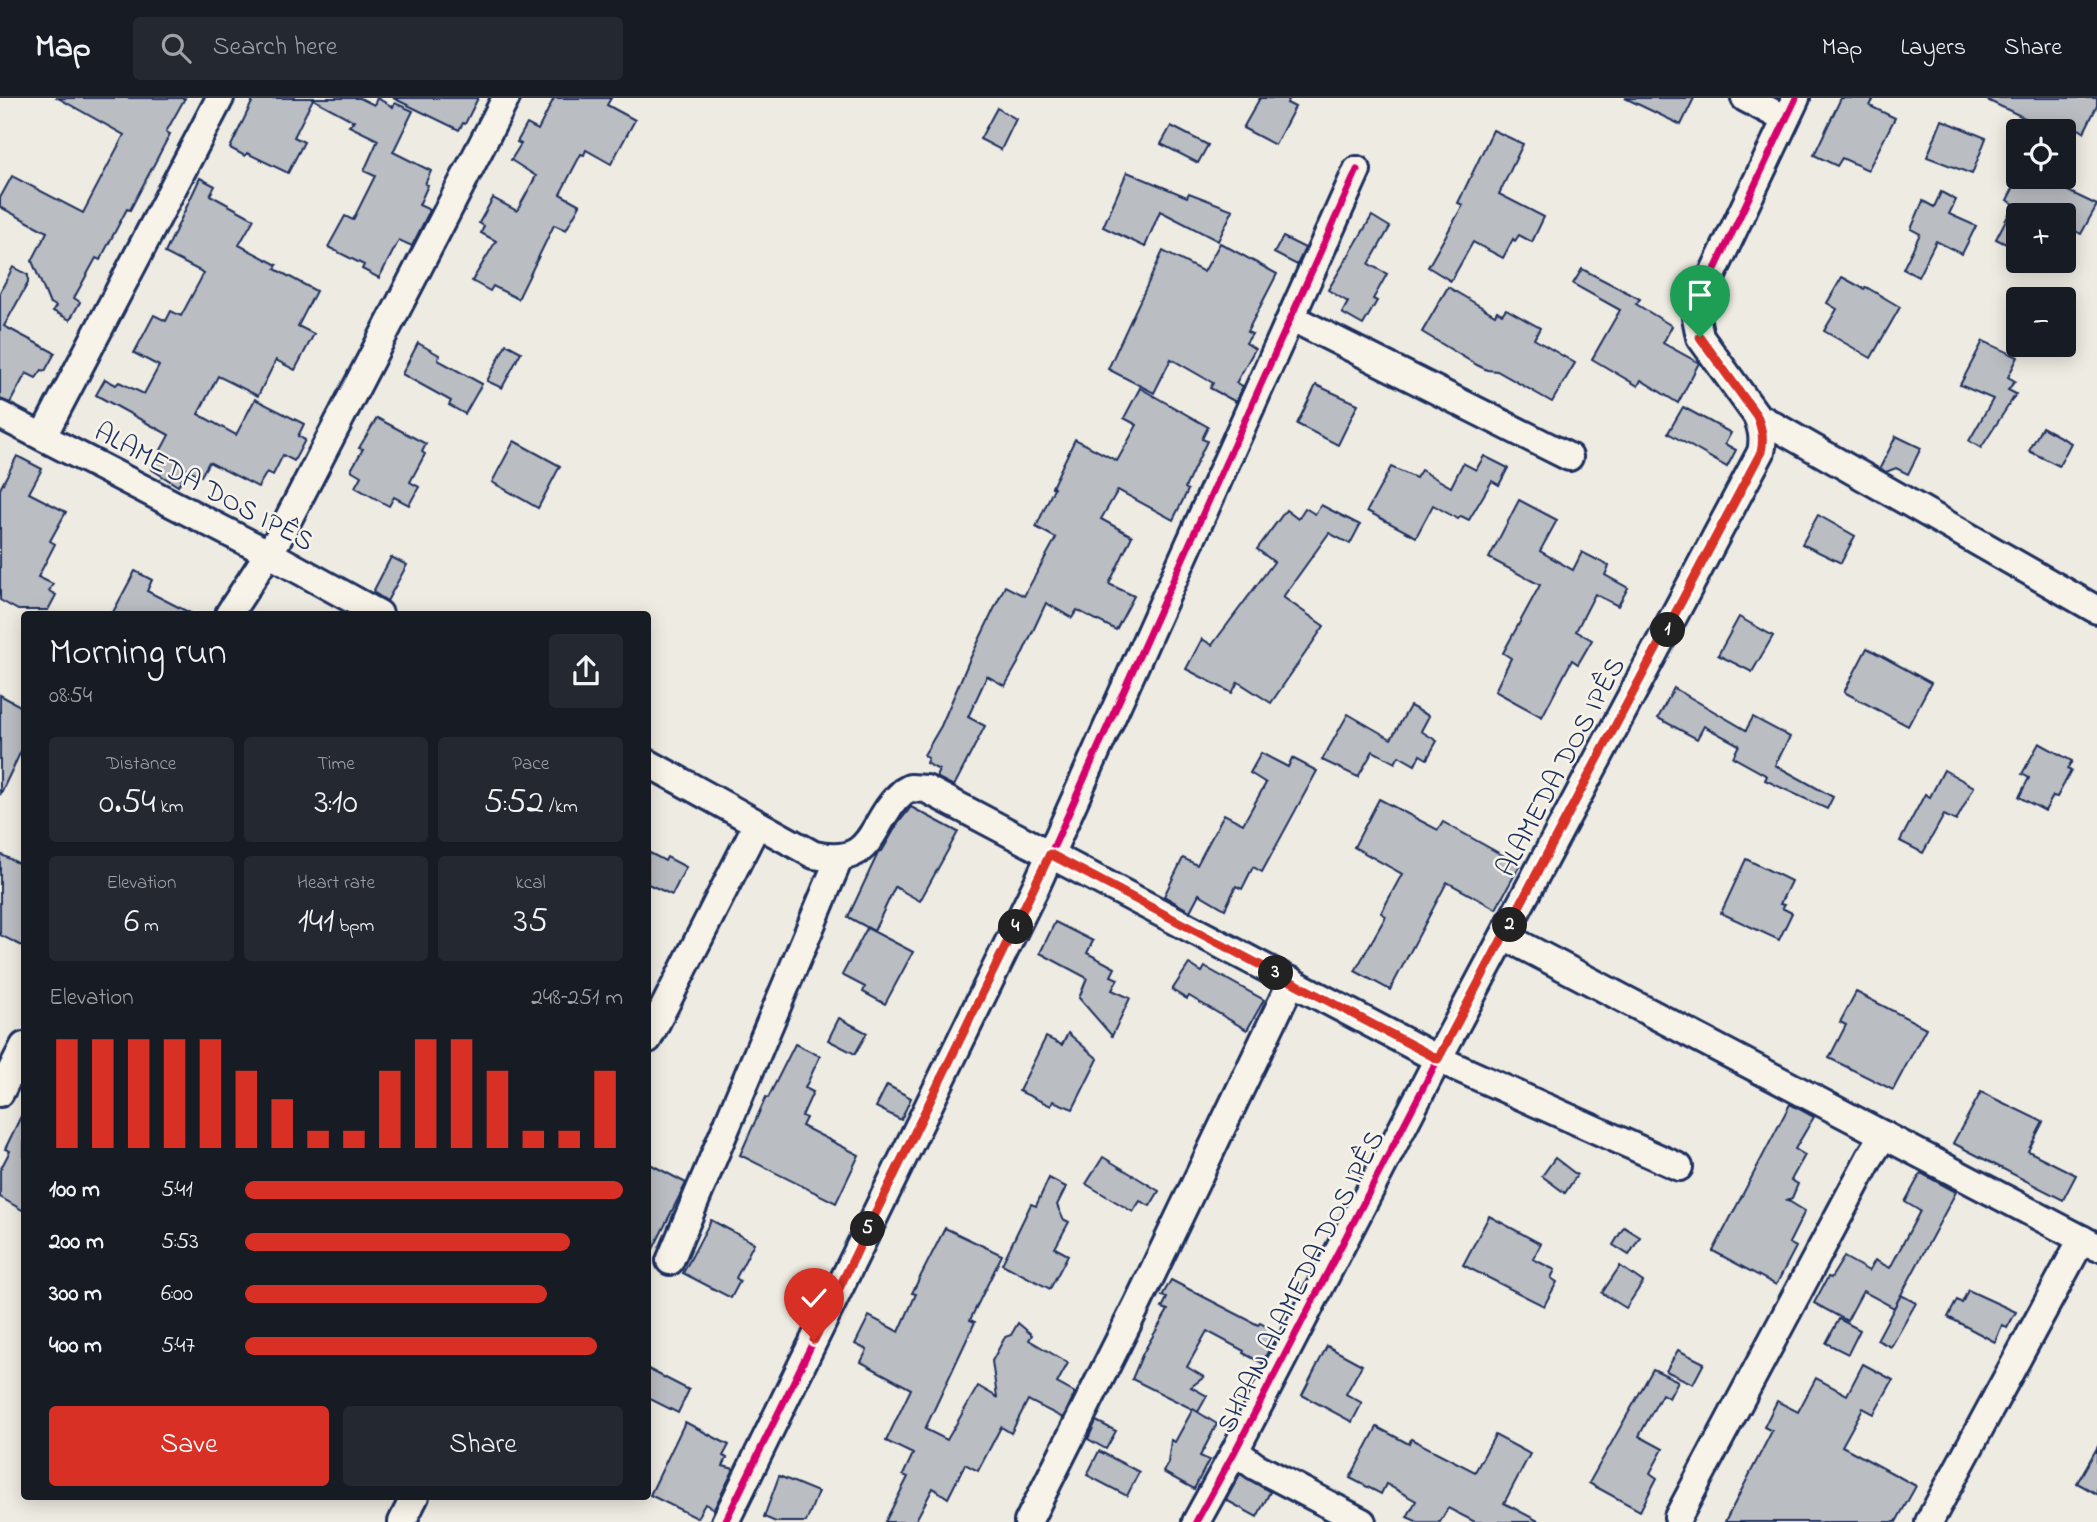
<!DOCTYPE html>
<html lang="en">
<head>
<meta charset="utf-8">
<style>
  :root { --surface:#171b24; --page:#242831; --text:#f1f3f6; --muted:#9ea1a6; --line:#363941; --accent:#d93025 }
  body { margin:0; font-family:"Indie Flower",sans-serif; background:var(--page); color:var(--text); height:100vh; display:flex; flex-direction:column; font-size:26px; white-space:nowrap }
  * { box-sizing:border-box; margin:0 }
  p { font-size:23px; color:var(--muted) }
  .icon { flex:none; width:38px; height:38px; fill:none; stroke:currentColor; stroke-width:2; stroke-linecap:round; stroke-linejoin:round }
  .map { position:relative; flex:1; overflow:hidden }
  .sheet { position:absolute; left:21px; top:513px; width:630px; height:889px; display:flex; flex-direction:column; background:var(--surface); border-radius:7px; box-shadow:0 4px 18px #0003 }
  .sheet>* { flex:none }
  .fabs { position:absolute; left:2006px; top:21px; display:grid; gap:14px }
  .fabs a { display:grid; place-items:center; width:70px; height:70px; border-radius:7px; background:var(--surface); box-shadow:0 4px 18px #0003; font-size:35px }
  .pin { position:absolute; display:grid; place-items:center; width:60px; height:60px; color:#fff; margin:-72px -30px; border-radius:50% 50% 50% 0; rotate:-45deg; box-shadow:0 0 7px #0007 }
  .pin .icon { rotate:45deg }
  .km { position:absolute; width:35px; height:35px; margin:-18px; border-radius:50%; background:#222; color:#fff; font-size:19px; line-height:35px; text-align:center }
  .round { display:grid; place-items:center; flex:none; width:74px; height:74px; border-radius:7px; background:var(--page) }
  .head { display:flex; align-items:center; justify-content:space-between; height:119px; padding:0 28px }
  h1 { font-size:38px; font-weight:600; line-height:52px }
  .stats { display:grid; grid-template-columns:repeat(3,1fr); gap:10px; height:119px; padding:7px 28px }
  .stats div { display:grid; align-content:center; border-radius:7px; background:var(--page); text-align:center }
  .stats b { font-size:35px; font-weight:600 }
  .stats small { font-size:19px; font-weight:400 }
  .stats p { font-size:19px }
  .chart { height:196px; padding:14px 28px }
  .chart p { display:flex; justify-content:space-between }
  .chart svg { width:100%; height:126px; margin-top:7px; stroke:var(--accent); stroke-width:6 }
  .action { display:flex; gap:14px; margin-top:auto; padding:14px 28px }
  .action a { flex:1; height:80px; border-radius:7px; background:var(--accent); color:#fff; font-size:28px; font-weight:600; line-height:80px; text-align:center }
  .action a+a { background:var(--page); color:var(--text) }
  ul { padding:0 28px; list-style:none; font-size:23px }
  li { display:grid; grid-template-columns:112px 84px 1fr; align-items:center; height:52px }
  li i { height:18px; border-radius:9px; background:var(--accent) }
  header { display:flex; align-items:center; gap:42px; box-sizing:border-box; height:98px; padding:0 35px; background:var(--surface); border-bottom:2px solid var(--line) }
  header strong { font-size:33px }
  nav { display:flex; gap:38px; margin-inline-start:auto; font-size:24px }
  .search { width:490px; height:63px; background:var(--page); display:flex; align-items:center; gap:18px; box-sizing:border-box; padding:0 24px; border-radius:7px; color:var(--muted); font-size:26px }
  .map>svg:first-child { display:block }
</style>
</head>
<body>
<header>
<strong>Map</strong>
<div class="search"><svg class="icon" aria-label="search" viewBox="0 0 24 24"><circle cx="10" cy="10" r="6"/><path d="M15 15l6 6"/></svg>Search here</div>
<nav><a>Map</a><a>Layers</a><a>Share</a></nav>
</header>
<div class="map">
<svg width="2097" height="1424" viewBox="0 0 2097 1424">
  <rect width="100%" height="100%" fill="#eeebe2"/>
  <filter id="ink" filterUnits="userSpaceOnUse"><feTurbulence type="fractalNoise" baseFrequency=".0143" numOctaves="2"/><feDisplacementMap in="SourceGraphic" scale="14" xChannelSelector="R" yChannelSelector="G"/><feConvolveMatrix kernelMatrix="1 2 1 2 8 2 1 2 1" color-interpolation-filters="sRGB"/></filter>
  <g filter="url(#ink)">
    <g fill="#babdc2" stroke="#1b2f5e" stroke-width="2">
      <polygon points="58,0 185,0 166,34 170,36 130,112 127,111 100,162 96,160 74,200 80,204 70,222 53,213 56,208 49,204 32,163 47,134 0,109 0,100 12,78 83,115 124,37"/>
      <polygon points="254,0 360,0 374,7 377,0 393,9 395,5 413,13 393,54 431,73 425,86 428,87 419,107 430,112 412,148 399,142 379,180 362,171 364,167 328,149 345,118 353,122 375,78 364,73 378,42 349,28 354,23 313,1 294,39 304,44 288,75 247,55 245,58 230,50"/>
      <polygon points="393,0 478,0 465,26 463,25 459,32"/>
      <polygon points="554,0 611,0 607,7 635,22 611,66 586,52 584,57 581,56 560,96 580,107 566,132 554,127 518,201 493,188 490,193 472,183 496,143 481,135 484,128 479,125 493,100 517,113 536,78 511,62 521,46 517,44 527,26 538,32"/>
      <polygon points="1260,0 1290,0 1287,5 1295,9 1275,47 1243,30"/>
      <polygon points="1625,0 1694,0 1681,27"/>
      <polygon points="1841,0 1874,0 1870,8 1895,20 1868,72 1842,60 1837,68 1814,57"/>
      <polygon points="1983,0 2097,0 2097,8 2084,34 2070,26 2064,39 2063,33 2052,33"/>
      <polygon points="997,10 1016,21 1001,52 980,41"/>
      <polygon points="1942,22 1986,40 1972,76 1927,59"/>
      <polygon points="1171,28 1208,47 1198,65 1161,46"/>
      <polygon points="1493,32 1523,46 1499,96 1544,119 1532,144 1519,137 1515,143 1513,141 1503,160 1473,144 1451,183 1428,169 1463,107 1458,105"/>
      <polygon points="1127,74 1187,99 1189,95 1233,112 1218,143 1160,113 1145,149 1103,129"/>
      <polygon points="2019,79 2039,79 2097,107 2081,136 2063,126 2063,117 2018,117 2018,152 1996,141 2014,106 2007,102"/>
      <polygon points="200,80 215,88 210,97 254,121 239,147 277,167 275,171 316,193 298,228 314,236 295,272 276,262 258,298 218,278 198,316 236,337 255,301 304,326 298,338 305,342 294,363 283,357 273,377 267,374 258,389 209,364 201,378 187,371 178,388 151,371 169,337 96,297 105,281 116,287 119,284 144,296 159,268 134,255 154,217 166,223 171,213 181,218 204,175 165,155"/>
      <polygon points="1941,94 1956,102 1949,116 1976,128 1962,156 1936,143 1918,179 1903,171 1920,136 1911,131 1923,103 1934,109"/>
      <polygon points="1372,118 1390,129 1369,166 1387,176 1373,201 1377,203 1363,227 1342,215 1348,204 1328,192"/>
      <polygon points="1283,139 1305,150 1297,167 1274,155"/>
      <polygon points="1220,145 1277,176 1247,234 1252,236 1246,245 1255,251 1236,285 1243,288 1236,304 1210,290 1213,285 1171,261 1154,295 1108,271 1163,153 1204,174"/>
      <polygon points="13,169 28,177 28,185 4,228 55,255 45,273 42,272 36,280 26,275 10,305 0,301 0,194"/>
      <polygon points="1582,171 1640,201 1636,206 1672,228 1663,245 1699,265 1678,305 1641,282 1638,288 1592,261 1620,212 1573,186"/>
      <polygon points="1842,179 1864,191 1866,189 1900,209 1871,260 1824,233 1837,211 1827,205"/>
      <polygon points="1448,189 1495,217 1497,213 1502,216 1506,211 1540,230 1534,241 1575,265 1552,304 1497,273 1487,272 1477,267 1422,234"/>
      <polygon points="1983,243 2018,259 2008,279 2015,283 2008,292 2016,296 1981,350 1969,343 1993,301 1960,287"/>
      <polygon points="418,245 439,257 438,262 482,286 465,316 449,307 451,303 402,276"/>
      <polygon points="506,246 521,254 502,290 487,283"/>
      <polygon points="1316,287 1358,306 1338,347 1297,326"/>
      <polygon points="1140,290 1208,329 1202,341 1207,343 1185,390 1188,392 1173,422 1118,392 1101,421 1132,438 1109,486 1134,498 1116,532 1077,512 1072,520 1046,505 1018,565 1005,588 987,578 968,619 985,628 954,688 936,679 939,672 926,665 928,660 924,657 941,628 969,563 1005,488 1024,498 1056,440 1036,429 1054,390 1052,389 1075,341 1117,363 1137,327 1124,320"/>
      <polygon points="1683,309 1731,335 1725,346 1736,352 1727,369 1668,335"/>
      <polygon points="377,320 426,346 422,354 425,356 410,384 419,389 409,407 394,399 389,408 355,389 361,378 351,372 363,351 359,350"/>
      <polygon points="2042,329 2071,345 2059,368 2029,353"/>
      <polygon points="1896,338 1921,350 1908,376 1896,370 1886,374 1880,370"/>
      <polygon points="514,343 560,368 538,410 492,384"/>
      <polygon points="17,358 42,371 29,395 66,414 50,443 55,446 38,479 53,486 49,493 56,497 48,512 18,512 0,502 0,391"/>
      <polygon points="1484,358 1508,370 1499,387 1492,383 1469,422 1461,418 1458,421 1433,407 1416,439 1367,413 1391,369 1416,380 1421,372 1451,389 1463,365 1476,372"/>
      <polygon points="1519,402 1557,422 1540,453 1573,472 1582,454 1609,468 1605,477 1628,490 1618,508 1595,496 1576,533 1592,542 1578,566 1572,562 1542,619 1495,593 1511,560 1503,555 1540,487 1489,460"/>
      <polygon points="1321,407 1360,427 1350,446 1329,435 1283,499 1324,528 1271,605 1238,584 1232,595 1186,571 1202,541 1212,547 1274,464 1257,451 1286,412 1298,421 1305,410 1315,416"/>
      <polygon points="1818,417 1855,438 1841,465 1802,446"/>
      <polygon points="391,459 407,467 387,503 373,494"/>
      <polygon points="135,473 152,482 147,493 192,516 112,516"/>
      <polygon points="1739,519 1773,538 1752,574 1718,557"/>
      <polygon points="1867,550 1931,585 1908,628 1844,594"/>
      <polygon points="1674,590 1746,632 1753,619 1790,639 1775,667 1833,699 1827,711 1765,682 1767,678 1733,659 1739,647 1704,628 1697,641 1658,620"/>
      <polygon points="0,597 24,610 24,647 0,697"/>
      <polygon points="1410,608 1429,618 1421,633 1437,643 1427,661 1420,657 1415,667 1399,658 1395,665 1373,653 1358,679 1322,662 1348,616 1391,641"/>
      <polygon points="2039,645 2072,663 2067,671 2071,673 2057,699 2053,698 2045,713 2019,699 2029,680 2022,676"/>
      <polygon points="1261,655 1288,669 1292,660 1317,673 1262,774 1253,769 1242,791 1236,788 1225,811 1199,796 1190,813 1164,798 1183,760 1197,767 1224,716 1243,726 1266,685 1250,675"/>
      <polygon points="1944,672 1974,689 1956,723 1944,717 1923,755 1900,743 1925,696 1930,699"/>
      <polygon points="1379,701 1438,732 1443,724 1520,767 1496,811 1447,784 1390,892 1355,873 1386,818 1381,815 1402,776 1354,749"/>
      <polygon points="911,709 958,734 920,803 895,789 874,833 848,819 879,753 882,753 897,727"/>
      <polygon points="648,754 665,763 667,759 686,769 672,797 648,786"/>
      <polygon points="0,756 24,768 24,849 0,837"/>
      <polygon points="1746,761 1791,783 1780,806 1784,807 1782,810 1792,815 1779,842 1721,815"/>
      <polygon points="1055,824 1093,843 1087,855 1115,870 1111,878 1118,881 1112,892 1130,900 1112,938 1079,900 1087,880 1040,855"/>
      <polygon points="867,830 913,854 885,906 863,894 865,889 842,877"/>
      <polygon points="1189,866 1202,874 1205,869 1264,902 1247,932 1189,898 1187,901 1172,892"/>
      <polygon points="1856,894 1926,930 1893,992 1829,960 1846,927 1840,924"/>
      <polygon points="839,920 867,935 855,956 828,942"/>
      <polygon points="1068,935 1098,961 1073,1011 1053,1003 1051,1008 1019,993 1046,939 1062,947"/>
      <polygon points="795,946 820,958 805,990 813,994 802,1018 806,1020 802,1028 859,1057 836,1105 740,1057 766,999 768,1000"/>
      <polygon points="887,987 911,1000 901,1022 876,1009"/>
      <polygon points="1981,994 2043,1024 2028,1053 2076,1077 2063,1102 1953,1045"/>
      <polygon points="1790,1006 1814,1019 1795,1051 1805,1057 1791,1082 1798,1086 1792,1100 1787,1102 1805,1113 1789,1145 1796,1149 1776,1187 1713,1153"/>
      <polygon points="24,1012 24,1113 0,1099 0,1072 10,1053 5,1051"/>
      <polygon points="1103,1059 1159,1093 1150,1108 1140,1103 1133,1114 1086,1086"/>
      <polygon points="1555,1060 1577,1077 1565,1095 1542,1078"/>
      <polygon points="648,1065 686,1085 648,1161"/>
      <polygon points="1921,1075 1956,1094 1894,1210 1863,1193 1847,1223 1814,1205 1828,1179 1831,1180 1844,1159 1869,1173 1875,1162 1890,1170 1920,1113 1905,1104"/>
      <polygon points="1049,1080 1066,1089 1057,1107 1063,1121 1069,1124 1055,1150 1068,1157 1050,1191 1002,1166 1031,1106 1036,1108"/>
      <polygon points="1489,1118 1541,1146 1533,1161 1555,1172 1551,1180 1557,1184 1544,1208 1463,1167"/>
      <polygon points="711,1122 754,1145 736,1180 740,1183 731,1200 683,1175"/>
      <polygon points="1624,1129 1640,1139 1629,1157 1613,1147"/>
      <polygon points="945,1130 1002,1157 970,1222 975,1224 925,1331 947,1342 978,1288 997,1299 992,1263 1005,1239 1011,1237 1018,1225 1032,1237 1029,1242 1068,1265 1057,1285 1075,1295 1063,1320 1028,1302 1011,1335 1001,1329 978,1373 965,1366 948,1400 933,1390 915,1424 885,1424 908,1379 903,1377 913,1356 886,1343 911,1291 861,1264 867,1252 855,1246 869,1218 899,1234 916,1196 912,1195"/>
      <polygon points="1620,1168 1643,1184 1626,1210 1602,1195"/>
      <polygon points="1171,1182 1258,1227 1260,1225 1278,1235 1262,1265 1243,1255 1244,1253 1207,1233 1187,1269 1204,1279 1191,1289 1207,1298 1198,1314 1132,1281 1143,1255 1168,1212 1162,1210 1167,1200 1162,1198"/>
      <polygon points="1968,1192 2016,1214 2007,1230 2002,1227 1995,1244 1948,1219 1957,1202 1962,1205"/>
      <polygon points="1901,1197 1916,1205 1891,1249 1877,1242"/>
      <polygon points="1839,1221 1860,1232 1848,1256 1826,1245"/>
      <polygon points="1327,1248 1362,1267 1346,1296 1362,1305 1352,1324 1302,1297"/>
      <polygon points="1678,1252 1704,1265 1693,1286 1666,1273"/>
      <polygon points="1863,1266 1893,1282 1874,1316 1863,1310 1842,1348 1916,1388 1896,1424 1725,1424 1772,1333 1764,1329 1777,1303 1798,1314 1816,1280 1847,1297"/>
      <polygon points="648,1271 689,1292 678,1315 648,1300"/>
      <polygon points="1653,1271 1678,1283 1669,1300 1662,1296 1639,1338 1663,1351 1650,1375 1657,1380 1640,1413 1589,1385"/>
      <polygon points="1193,1311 1217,1326 1200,1358 1209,1362 1194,1391 1163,1374 1168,1365 1171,1342 1175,1344"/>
      <polygon points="1096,1323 1116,1333 1106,1351 1088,1341"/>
      <polygon points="685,1324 729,1347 723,1358 727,1360 723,1368 734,1371 714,1411 705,1406 697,1420 650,1397"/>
      <polygon points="1377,1329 1409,1346 1411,1341 1475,1374 1495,1337 1530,1356 1504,1405 1540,1424 1475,1424 1448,1410 1440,1424 1418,1424 1407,1419 1416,1403 1386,1386 1381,1396 1350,1380"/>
      <polygon points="2097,1350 2097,1396 2077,1385"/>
      <polygon points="1099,1353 1139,1374 1127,1398 1087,1377"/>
      <polygon points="1240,1376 1270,1394 1257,1419 1226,1402"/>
      <polygon points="779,1378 818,1394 806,1424 776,1424 764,1419"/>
    </g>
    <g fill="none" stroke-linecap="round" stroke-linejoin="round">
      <defs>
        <g id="minor">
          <polyline points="1745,0 1785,21"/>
          <polyline points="1292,220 1569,359"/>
          <polyline points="0,317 270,456 379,516"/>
          <polyline points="1757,318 2097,512"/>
          <polyline points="43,338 220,0"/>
          <polyline points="229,516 279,439 506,0"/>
          <path d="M648,665L814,757C877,770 868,724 903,694L910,690L926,691L1438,961L1679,1069"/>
          <polyline points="1504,838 2097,1149"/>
          <polyline points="648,941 757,726"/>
          <polyline points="0,995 24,948"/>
          <polyline points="670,1163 839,761"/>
          <polyline points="1235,1353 1255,1368 1362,1424"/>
          <polyline points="1678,1419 1870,1059 1884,1037"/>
          <polyline points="402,1424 415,1398"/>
          <polyline points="725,1424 1037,786 1357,72"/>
          <polyline points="1028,1424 1138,1205 1292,883"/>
          <path d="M1196,1424L1235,1353L1438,961L1761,354C1764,341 1762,331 1757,318L1700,239L1696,219L1708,186L1796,0"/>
          <polyline points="1929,1424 2082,1141"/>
        </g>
      </defs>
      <use href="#minor" stroke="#1b2f5e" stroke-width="32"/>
      <use href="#minor" stroke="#f7f3e8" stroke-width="26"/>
      <defs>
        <g id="cycleway">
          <polyline points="725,1424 1037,786 1357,72"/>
          <path d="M1196,1424L1235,1353L1438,961L1761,354C1764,341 1762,331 1757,318L1700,239L1696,219L1708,186L1796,0"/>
        </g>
      </defs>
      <use href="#cycleway" stroke="#f7f3e8" stroke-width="11"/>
      <use href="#cycleway" stroke="#d6006c" stroke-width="7"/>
    </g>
  </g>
  <g fill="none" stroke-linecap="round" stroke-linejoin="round" filter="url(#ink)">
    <defs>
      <path id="route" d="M814,1242L1050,756L1438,961L1761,354C1764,341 1762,331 1757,318L1700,239"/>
    </defs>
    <use href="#route" stroke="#fff" stroke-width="14"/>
    <use href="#route" stroke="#d93025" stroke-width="9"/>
  </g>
  <g text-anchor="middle" stroke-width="5" stroke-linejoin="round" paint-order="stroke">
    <g font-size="28" fill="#1b2f5e" stroke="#f7f3e8">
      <text transform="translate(205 387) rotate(28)" y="10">ALAMEDA DOS IPÊS</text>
      <text transform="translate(1559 668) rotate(-62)" y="10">ALAMEDA DOS IPÊS</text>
      <text transform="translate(1299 1183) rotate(-63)" y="10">SHPAN ALAMEDA DOS IPÊS</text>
    </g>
  </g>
</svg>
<div class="fabs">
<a><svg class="icon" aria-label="locate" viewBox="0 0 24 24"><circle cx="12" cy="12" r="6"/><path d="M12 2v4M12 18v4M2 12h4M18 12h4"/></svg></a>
<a>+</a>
<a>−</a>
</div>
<div class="pin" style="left:1700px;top:239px;background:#1e9e55"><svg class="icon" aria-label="arrive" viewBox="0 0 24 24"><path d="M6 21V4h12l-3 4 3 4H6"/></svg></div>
<div class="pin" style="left:814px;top:1242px;background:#d93025"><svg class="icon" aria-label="check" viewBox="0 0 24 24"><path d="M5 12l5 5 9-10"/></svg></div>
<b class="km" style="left:1668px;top:532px">1</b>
<b class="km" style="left:1510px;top:827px">2</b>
<b class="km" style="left:1276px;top:875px">3</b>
<b class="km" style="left:1016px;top:829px">4</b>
<b class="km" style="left:868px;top:1131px">5</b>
<section class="sheet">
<div class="head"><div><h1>Morning run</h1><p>08:54</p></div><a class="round"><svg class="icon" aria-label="share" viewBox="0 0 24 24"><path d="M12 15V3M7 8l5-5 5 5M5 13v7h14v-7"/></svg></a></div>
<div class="stats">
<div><p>Distance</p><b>0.54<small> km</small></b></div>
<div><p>Time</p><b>3:10</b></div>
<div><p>Pace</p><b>5:52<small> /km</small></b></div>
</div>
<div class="stats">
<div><p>Elevation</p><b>6<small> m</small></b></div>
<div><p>Heart rate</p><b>141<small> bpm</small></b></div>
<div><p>kcal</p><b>35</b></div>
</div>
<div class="chart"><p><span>Elevation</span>248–251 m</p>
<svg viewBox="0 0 160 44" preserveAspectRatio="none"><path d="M5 44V6M15 44V6M25 44V6M35 44V6M45 44V6M55 44V17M65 44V27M75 44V38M85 44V38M95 44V17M105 44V6M115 44V6M125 44V17M135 44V38M145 44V38M155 44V17"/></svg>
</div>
<ul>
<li><b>100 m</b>5:41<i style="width:100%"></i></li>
<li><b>200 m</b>5:53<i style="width:86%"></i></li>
<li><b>300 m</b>6:00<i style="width:80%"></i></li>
<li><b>400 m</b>5:47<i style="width:93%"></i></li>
</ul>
<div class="action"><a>Save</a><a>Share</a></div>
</section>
</div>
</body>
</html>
